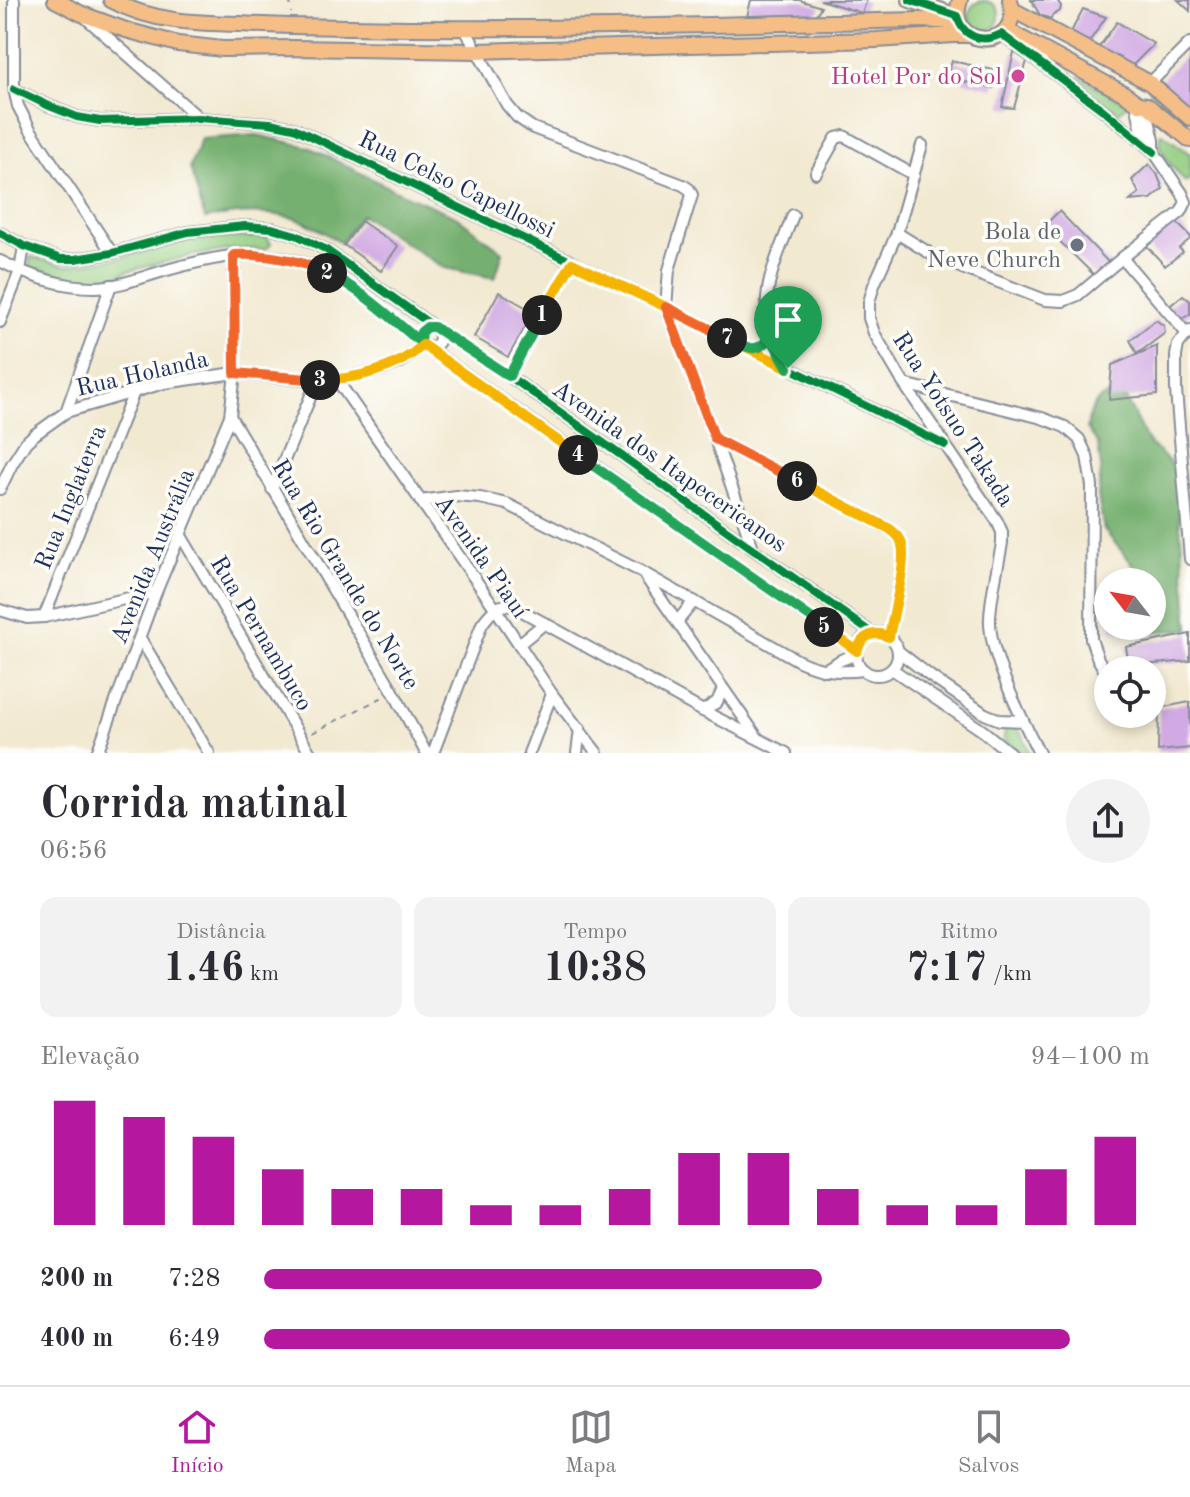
<!DOCTYPE html>
<html lang="pt">
<head>
<meta charset="utf-8">
<style>
  :root { --surface:#fff; --page:#f2f2f3; --text:#2b2b33; --muted:#7c7c81; --line:#e1e1e2; --accent:#b5179e }
  body { margin:0; font-family:"Old Standard TT",serif; background:var(--page); color:var(--text); height:100vh; display:flex; flex-direction:column; font-size:30px; white-space:nowrap }
  * { box-sizing:border-box; margin:0 }
  p { font-size:26px; color:var(--muted) }
  .icon { flex:none; width:44px; height:44px; fill:none; stroke:currentColor; stroke-width:2; stroke-linecap:round; stroke-linejoin:round }
  .map { position:relative; height:753px; overflow:hidden }
  .sheet { display:flex; flex-direction:column; background:var(--surface); flex:1 }
  .sheet>* { flex:none }
  .needle { width:52px; rotate:301deg }
  .fabs { position:absolute; left:1094px; top:568px; display:grid; gap:16px }
  .fabs a { display:grid; place-items:center; width:72px; height:72px; border-radius:50%; background:var(--surface); box-shadow:0 4px 12px #0003; font-size:40px }
  .pin { position:absolute; display:grid; place-items:center; width:68px; height:68px; color:#fff; margin:-82px -34px; border-radius:50% 50% 50% 0; rotate:-45deg; box-shadow:0 0 8px #0007 }
  .pin .icon { rotate:45deg }
  .km { position:absolute; width:40px; height:40px; margin:-20px; border-radius:50%; background:#222; color:#fff; font-size:22px; line-height:40px; text-align:center }
  .round { display:grid; place-items:center; flex:none; width:84px; height:84px; border-radius:42px; background:var(--page) }
  .overview { display:flex; align-items:center; justify-content:space-between; height:136px; padding:0 40px }
  h1 { font-size:44px; font-weight:700; line-height:60px }
  .metrics { display:grid; grid-template-columns:repeat(3,1fr); gap:12px; height:136px; padding:8px 40px }
  .metrics div { display:grid; align-content:center; border-radius:16px; background:var(--page); text-align:center }
  .metrics b { font-size:40px; font-weight:700 }
  .metrics small { font-size:22px; font-weight:400 }
  .metrics p { font-size:22px }
  .chart { height:224px; padding:16px 40px }
  .chart p { display:flex; justify-content:space-between }
  .chart svg { width:100%; height:144px; margin-top:8px; stroke:var(--accent); stroke-width:6 }
  ul { padding:0 40px; list-style:none; font-size:26px }
  li { display:grid; grid-template-columns:128px 96px 1fr; align-items:center; height:60px }
  li i { height:20px; border-radius:10px; background:var(--accent) }
  .dock { display:flex; justify-content:space-around; align-items:center; height:112px; border-top:2px solid var(--line); background:var(--surface); font-size:22px; color:var(--muted) }
  .dock a { display:grid; justify-items:center; gap:4px }
  .dock .active { color:var(--accent) }
  .map>svg:first-child { display:block }
</style>
</head>
<body>
<div class="map">
<svg width="1190" height="753" viewBox="0 0 1190 753">
  <rect width="100%" height="100%" fill="#fdfcf7"/>
  <filter id="ink" filterUnits="userSpaceOnUse"><feTurbulence type="fractalNoise" baseFrequency=".0125" numOctaves="2"/><feDisplacementMap in="SourceGraphic" scale="16" xChannelSelector="R" yChannelSelector="G"/><feConvolveMatrix kernelMatrix="1 2 1 2 8 2 1 2 1" color-interpolation-filters="sRGB"/></filter>
  <filter id="wash" filterUnits="userSpaceOnUse"><feTurbulence type="fractalNoise" baseFrequency=".006" numOctaves="4" result="noise"/><feDisplacementMap in="SourceGraphic" scale="32" xChannelSelector="R" yChannelSelector="G"/><feGaussianBlur stdDeviation="1.8" result="paint"/><feColorMatrix in="noise" values="0 0 0 0 0 0 0 0 0 0 0 0 0 0 0 0 0 1.4 0 .05"/><feComposite in="paint" operator="in"/></filter>
  <g filter="url(#wash)">
    <rect width="100%" height="100%" fill="#f2e9d1"/>
    <g fill="#93cd81" stroke="#577e70" stroke-width="2">
      <circle cx="984" cy="16" r="15"/>
      <polygon points="1080,77 1128,104 1119,112 1076,83"/>
      <polygon points="1161,133 1190,154 1190,179 1185,182 1167,160 1160,147"/>
      <polygon points="267,237 271,244 266,249 234,249 189,256 128,271 105,281 62,275 29,267 30,257 66,266 120,258 193,238"/>
      <polygon points="1013,726 1022,734 1030,753 1023,753 1004,739 1005,730 1008,727"/>
    </g>
    <g fill="#76b06f" stroke="#487066" stroke-width="2">
      <path d="M257,135L309,147L394,190L456,216L503,252L495,278L445,268L361,215L341,243C329,236 315,226 302,221C271,210 237,212 205,219L190,167L201,139Z"/>
      <path d="M1122,391L1147,441L1175,467L1189,629L1153,632L1152,582H1148L1104,530L1098,497L1101,467L1098,444L1087,428C1091,403 1097,396 1122,391Z"/>
    </g>
    <g id="blocks">
      <g fill="#d1aae4">
        <polygon points="751,0 799,0 821,7 815,16 747,17"/>
        <polygon points="820,0 867,0 862,13"/>
        <polygon points="1031,0 1057,0 1061,6 1060,11 1052,16 1051,19 1040,15"/>
        <polygon points="1178,0 1190,0 1190,11"/>
        <polygon points="1083,9 1106,17 1085,48 1070,34"/>
        <polygon points="1117,22 1154,44 1128,70 1095,53"/>
        <polygon points="1190,50 1190,114 1156,85"/>
        <polygon points="1014,52 1027,61 1014,108 1002,107"/>
        <polygon points="952,61 998,71 993,88 947,78"/>
        <polygon points="1149,164 1157,174 1163,189 1151,199 1130,201 1139,193 1132,180"/>
        <polygon points="1059,211 1110,264 1094,275 1044,226"/>
        <polygon points="361,221 398,246 381,271 344,245"/>
        <polygon points="1175,221 1190,236 1190,239 1179,248 1183,252 1165,266 1144,243"/>
        <polygon points="499,292 534,312 508,357 474,337"/>
        <polygon points="1183,295 1190,301 1190,314 1177,322 1166,309"/>
        <polygon points="1156,320 1164,326 1165,333 1137,354 1130,340"/>
        <polygon points="1157,346 1157,395 1109,400 1112,365"/>
        <polygon points="1111,626 1144,626 1144,636 1111,630"/>
        <polygon points="1190,634 1190,661 1129,666 1126,647"/>
        <polygon points="1190,702 1190,748 1158,751 1159,708"/>
      </g>
    </g>
  </g>
  <g filter="url(#ink)">
    <use href="#blocks" fill-opacity="0" stroke="#868c98" stroke-width="2"/>
    <g fill="none" stroke-linecap="round" stroke-linejoin="round">
      <defs>
        <g id="minor">
          <polyline points="14,0 14,89 18,106 30,129 112,253"/>
          <polyline points="86,18 199,118"/>
          <polyline points="465,29 507,105 517,117 533,128 683,185 689,189 692,195 669,270 666,307 715,439 753,548"/>
          <polyline points="1150,83 1190,43"/>
          <polyline points="14,89 47,105 77,117 100,121 199,118 270,123 294,128 666,307 945,445"/>
          <polyline points="1136,102 1142,132 1151,147"/>
          <polyline points="1145,105 1154,140 1154,150"/>
          <path d="M922,145L897,233L874,285L869,302V318L874,333L904,384L997,521L1002,532V543C998,568 991,593 990,618C988,653 1023,721 1039,753"/>
          <polyline points="816,173 836,138 844,136 914,175"/>
          <polyline points="0,233 24,246 61,259 75,259 112,253 188,232 245,226 272,228 296,235 325,249 437,329 509,376 873,634"/>
          <polyline points="897,233 939,259 1045,300 1063,301 1078,295 1122,258 1181,212 1186,202 1182,193 1154,152 1103,110 1001,34"/>
          <polyline points="1122,258 1188,335"/>
          <path d="M0,261C29,276 61,287 94,287C116,287 138,279 160,272C212,257 257,246 310,265C353,280 386,314 420,342"/>
          <polyline points="0,322 20,271 24,246"/>
          <circle cx="430" cy="337" r="10"/>
          <polyline points="1190,330 1178,345 1176,356 1176,390 1190,559"/>
          <polyline points="427,347 857,651"/>
          <path d="M787,367C750,306 771,275 793,215"/>
          <polyline points="337,380 495,608 552,694 597,753"/>
          <polyline points="904,384 1042,418 1065,427 1079,439 1087,456 1092,486 1091,639 1098,659 1108,676"/>
          <polyline points="66,412 111,285"/>
          <polyline points="230,416 393,691 426,753"/>
          <path d="M715,439L890,529C896,534 901,537 902,544C907,563 893,615 889,637"/>
          <polyline points="0,489 12,464 26,442 34,435 66,412 164,383 235,373 317,381 337,380 381,370 401,362 423,345"/>
          <polyline points="272,489 317,381"/>
          <path d="M420,501L456,496L480,498L507,504L642,572L799,661C821,671 840,673 864,670"/>
          <polyline points="180,534 310,753"/>
          <polyline points="645,576 757,737"/>
          <polyline points="0,610 27,618 44,617 156,592"/>
          <polyline points="44,617 134,392"/>
          <polyline points="677,622 694,601"/>
          <circle cx="877" cy="654" r="21"/>
          <polyline points="140,638 209,753"/>
          <polyline points="519,644 545,623"/>
          <polyline points="898,651 930,676 985,714 1000,720 1023,721"/>
          <polyline points="892,669 983,731 1010,753"/>
          <polyline points="824,670 841,660 857,654"/>
          <polyline points="703,711 717,702 723,689"/>
          <polyline points="97,753 156,592 230,416 235,373 234,255"/>
          <path d="M433,753L482,624C491,612 499,601 515,607L703,711L786,753"/>
          <polyline points="529,753 552,694"/>
          <polyline points="577,753 580,729"/>
        </g>
        <g id="major">
          <polyline points="55,0 82,14 126,30 178,44 223,49 292,48 476,51 876,40 954,35 970,35"/>
          <path d="M111,0C151,22 195,23 240,24C277,26 313,27 350,27C540,31 730,24 920,20L959,22"/>
          <polyline points="910,0 957,16"/>
          <path d="M960,0C943,50 1025,53 1010,0"/>
          <polyline points="1013,10 1150,83 1190,118"/>
          <polyline points="1006,30 1125,94 1139,104 1147,105 1190,140"/>
        </g>
      </defs>
      <use href="#minor" stroke="#868c98" stroke-width="14"/>
      <use href="#major" stroke="#868c98" stroke-width="18"/>
      <g stroke="#868c98" stroke-width="2" stroke-dasharray="6 6" stroke-linecap="butt">
        <polyline points="290,0 291,13"/>
        <polyline points="513,368 566,272"/>
        <polyline points="312,733 385,696"/>
      </g>
      <use href="#minor" stroke="#fff" stroke-width="10"/>
      <use href="#major" stroke="#f6be87" stroke-width="14"/>
      <defs>
        <g id="cycleway">
          <path d="M910,0L957,16C963,37 982,44 1001,34L1103,110L1154,152"/>
          <polyline points="14,89 47,105 77,117 100,121 199,118 270,123 294,128 666,307 945,445"/>
          <polyline points="0,233 24,246 61,259 75,259 112,253 188,232 245,226 272,228 296,235 325,249 437,329 509,376 873,634"/>
        </g>
      </defs>
      <use href="#cycleway" stroke="#fdfcf7" stroke-width="13"/>
      <use href="#cycleway" stroke="#00873e" stroke-width="8"/>
    </g>
  </g>
  <g fill="none" stroke-linecap="round" stroke-linejoin="round" filter="url(#ink)">
    <defs>
      <polyline id="split-1" points="542,315 572,263 666,307 788,368"/>
      <path id="split-2" d="M327,273C362,290 391,318 420,342L421,332L427,327H434L509,376L542,315"/>
      <path id="split-3" d="M320,380L235,373L234,255C266,254 298,259 327,273"/>
      <path id="split-4" d="M320,380C356,379 396,370 423,345L578,455"/>
      <polyline id="split-5" points="578,455 824,627"/>
      <path id="split-6" d="M797,481L890,529C896,534 901,537 902,545C907,563 893,615 889,637C875,630 862,635 857,651L824,627"/>
      <polyline id="split-7" points="727,338 666,307 715,439 797,481"/>
      <path id="split-8" d="M727,338C744,347 762,358 770,332L774,343L788,368"/>
    </defs>
    <use href="#split-1" stroke="#fff" stroke-width="16"/>
    <use href="#split-2" stroke="#fff" stroke-width="16"/>
    <use href="#split-3" stroke="#fff" stroke-width="16"/>
    <use href="#split-4" stroke="#fff" stroke-width="16"/>
    <use href="#split-5" stroke="#fff" stroke-width="16"/>
    <use href="#split-6" stroke="#fff" stroke-width="16"/>
    <use href="#split-7" stroke="#fff" stroke-width="16"/>
    <use href="#split-8" stroke="#fff" stroke-width="16"/>
    <use href="#split-1" stroke="#f5b400" stroke-width="10"/>
    <use href="#split-2" stroke="#22a559" stroke-width="10"/>
    <use href="#split-3" stroke="#f0652b" stroke-width="10"/>
    <use href="#split-4" stroke="#f5b400" stroke-width="10"/>
    <use href="#split-5" stroke="#22a559" stroke-width="10"/>
    <use href="#split-6" stroke="#f5b400" stroke-width="10"/>
    <use href="#split-7" stroke="#f0652b" stroke-width="10"/>
    <use href="#split-8" stroke="#22a559" stroke-width="10"/>
  </g>
  <circle fill="#d1479c" stroke="#fdfcf7" stroke-width="3" cx="1018" cy="76" r="8"/>
  <circle fill="#6b7280" stroke="#fdfcf7" stroke-width="3" cx="1077" cy="245" r="8"/>
  <g text-anchor="middle" stroke-width="7" stroke-linejoin="round" paint-order="stroke">
    <g font-size="24" fill="#b23c85" stroke="#fdfcf7" text-anchor="end">
      <text x="1002" y="84">Hotel Por do Sol</text>
    </g>
    <g font-size="24" fill="#1b2f5e" stroke="#fdfcf7">
      <text transform="translate(457 184) rotate(26)" y="8">Rua Celso Capellossi</text>
      <text transform="translate(142 373) rotate(-13)" y="8">Rua Holanda</text>
      <text transform="translate(954 419) rotate(57)" y="8">Rua Yotsuo Takada</text>
      <text transform="translate(670 466) rotate(35)" y="8">Avenida dos Itapecericanos</text>
      <text transform="translate(70 497) rotate(-68)" y="8">Rua Inglaterra</text>
      <text transform="translate(152 556) rotate(-68)" y="8">Avenida Austrália</text>
      <text transform="translate(482 556) rotate(55)" y="8">Avenida Piauí</text>
      <text transform="translate(346 574) rotate(59)" y="8">Rua Rio Grande do Norte</text>
      <text transform="translate(262 633) rotate(59)" y="8">Rua Pernambuco</text>
    </g>
    <g font-size="24" fill="#5b616d" stroke="#fdfcf7" text-anchor="end">
      <text x="1061" y="239">Bola de<tspan x="1061" dy="28">Neve Church</tspan></text>
    </g>
  </g>
</svg>
<div class="fabs">
<a><svg class="needle" viewBox="-14 -14 28 28"><path d="M0-13l5 13h-10z" fill="#e53935"/><path d="M0 13l5-13h-10z" fill="#7c7c81"/></svg></a>
<a><svg class="icon" aria-label="locate" viewBox="0 0 24 24"><circle cx="12" cy="12" r="6"/><path d="M12 2v4M12 18v4M2 12h4M18 12h4"/></svg></a>
</div>
<div class="pin" style="left:788px;top:368px;background:#1e9e55"><svg class="icon" aria-label="arrive" viewBox="0 0 24 24"><path d="M6 21V4h12l-3 4 3 4H6"/></svg></div>
<b class="km" style="left:542px;top:315px">1</b>
<b class="km" style="left:327px;top:273px">2</b>
<b class="km" style="left:320px;top:380px">3</b>
<b class="km" style="left:578px;top:455px">4</b>
<b class="km" style="left:824px;top:627px">5</b>
<b class="km" style="left:797px;top:481px">6</b>
<b class="km" style="left:727px;top:338px">7</b>
</div>
<section class="sheet">
<div class="overview"><div><h1>Corrida matinal</h1><p>06:56</p></div><a class="round"><svg class="icon" aria-label="share" viewBox="0 0 24 24"><path d="M12 15V3M7 8l5-5 5 5M5 13v7h14v-7"/></svg></a></div>
<div class="metrics">
<div><p>Distância</p><b>1.46<small> km</small></b></div>
<div><p>Tempo</p><b>10:38</b></div>
<div><p>Ritmo</p><b>7:17<small> /km</small></b></div>
</div>
<div class="chart"><p><span>Elevação</span>94–100 m</p>
<svg viewBox="0 0 160 44" preserveAspectRatio="none"><path d="M5 44V6M15 44V11M25 44V17M35 44V27M45 44V33M55 44V33M65 44V38M75 44V38M85 44V33M95 44V22M105 44V22M115 44V33M125 44V38M135 44V38M145 44V27M155 44V17"/></svg>
</div>
<ul>
<li><b>200 m</b>7:28<i style="width:63%"></i></li>
<li><b>400 m</b>6:49<i style="width:91%"></i></li>
</ul>
</section>
<nav class="dock">
<a class="active"><svg class="icon" aria-label="home" viewBox="0 0 24 24"><path d="M3 11l9-7 9 7M6 9v11h12V9"/></svg>Início</a>
<a><svg class="icon" aria-label="map" viewBox="0 0 24 24"><path d="M3 6l6-2 6 2 6-2v14l-6 2-6-2-6 2zM9 4v14M15 6v14"/></svg>Mapa</a>
<a><svg class="icon" aria-label="saved" viewBox="0 0 24 24"><path d="M7 4h10v16l-5-4-5 4z"/></svg>Salvos</a>
</nav>
</body>
</html>
